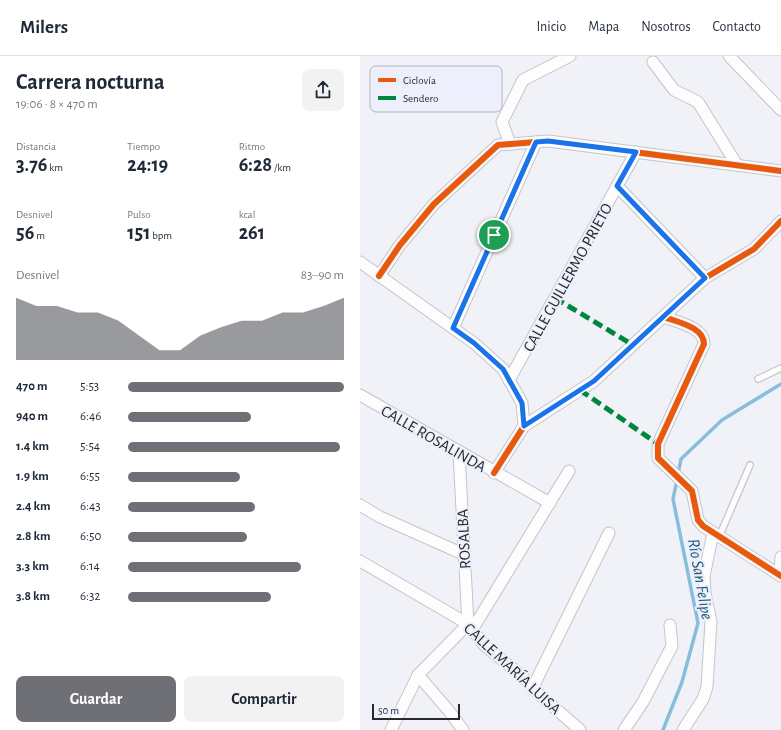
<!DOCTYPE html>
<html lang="es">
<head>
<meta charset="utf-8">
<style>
  :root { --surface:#fff; --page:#f2f2f3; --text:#1f2937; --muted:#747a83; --line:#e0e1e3; --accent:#6f7075 }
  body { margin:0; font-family:"Alegreya Sans",sans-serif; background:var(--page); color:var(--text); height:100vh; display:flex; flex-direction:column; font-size:15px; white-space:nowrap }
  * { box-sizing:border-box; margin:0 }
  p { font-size:13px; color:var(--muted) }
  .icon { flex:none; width:22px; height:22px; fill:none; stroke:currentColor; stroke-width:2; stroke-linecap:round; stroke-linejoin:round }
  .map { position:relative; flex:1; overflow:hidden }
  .sheet { display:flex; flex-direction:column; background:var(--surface); width:360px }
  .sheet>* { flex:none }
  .scale { position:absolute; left:12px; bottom:10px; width:88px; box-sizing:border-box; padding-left:4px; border:2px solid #292a2e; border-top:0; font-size:11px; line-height:14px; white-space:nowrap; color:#292a2e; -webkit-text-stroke:3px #edf0fc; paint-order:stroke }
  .pin { position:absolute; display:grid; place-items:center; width:34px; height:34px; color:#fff; margin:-17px; border:2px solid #fff; border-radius:50%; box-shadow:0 1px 4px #0007 }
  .round { display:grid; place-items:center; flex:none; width:42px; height:42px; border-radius:8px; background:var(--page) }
  .head { display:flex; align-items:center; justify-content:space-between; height:68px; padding:0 16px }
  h1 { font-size:22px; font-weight:700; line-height:30px }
  .figures { display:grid; grid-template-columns:repeat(3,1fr); gap:6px; height:68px; padding:4px 16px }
  .figures div { display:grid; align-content:center }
  .figures b { font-size:20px; font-weight:700 }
  .figures small { font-size:11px; font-weight:400 }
  .figures p { font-size:11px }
  .chart { height:112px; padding:8px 16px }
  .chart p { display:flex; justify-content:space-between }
  .chart svg { width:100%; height:72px; margin-top:4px; fill:var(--accent); opacity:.7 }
  .cta { display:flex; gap:8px; margin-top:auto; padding:8px 16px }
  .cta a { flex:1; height:46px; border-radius:8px; background:var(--accent); color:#fff; font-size:16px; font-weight:700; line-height:46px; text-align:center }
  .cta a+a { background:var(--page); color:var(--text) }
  ul { padding:0 16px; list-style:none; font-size:13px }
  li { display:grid; grid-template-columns:64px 48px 1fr; align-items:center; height:30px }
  li i { height:10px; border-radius:5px; background:var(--accent) }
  header { display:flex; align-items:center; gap:24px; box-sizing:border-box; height:56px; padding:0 20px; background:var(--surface); border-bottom:1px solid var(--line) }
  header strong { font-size:19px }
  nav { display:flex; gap:22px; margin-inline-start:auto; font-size:14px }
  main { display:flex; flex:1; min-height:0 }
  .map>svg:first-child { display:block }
</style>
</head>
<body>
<header>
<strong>Milers</strong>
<nav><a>Inicio</a><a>Mapa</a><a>Nosotros</a><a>Contacto</a></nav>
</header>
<main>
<section class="sheet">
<div class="head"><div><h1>Carrera nocturna</h1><p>19:06 · 8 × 470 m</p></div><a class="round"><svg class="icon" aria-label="share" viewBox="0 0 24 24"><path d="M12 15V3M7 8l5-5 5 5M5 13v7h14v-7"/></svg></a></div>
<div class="figures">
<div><p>Distancia</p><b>3.76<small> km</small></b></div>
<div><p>Tiempo</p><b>24:19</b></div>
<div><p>Ritmo</p><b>6:28<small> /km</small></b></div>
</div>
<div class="figures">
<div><p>Desnivel</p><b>56<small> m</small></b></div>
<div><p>Pulso</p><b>151<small> bpm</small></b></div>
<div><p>kcal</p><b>261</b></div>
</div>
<div class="chart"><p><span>Desnivel</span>83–90 m</p>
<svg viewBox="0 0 160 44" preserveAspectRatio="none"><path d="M0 44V6L10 11L20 11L30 15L40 15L50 20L60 29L70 38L80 38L90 29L100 24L110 20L120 20L130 15L140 15L150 11L160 6V44z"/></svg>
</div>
<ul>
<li><b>470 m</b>5:53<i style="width:100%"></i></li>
<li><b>940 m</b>6:46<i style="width:57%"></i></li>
<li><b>1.4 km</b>5:54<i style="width:98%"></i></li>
<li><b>1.9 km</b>6:55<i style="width:52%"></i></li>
<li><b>2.4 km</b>6:43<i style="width:59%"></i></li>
<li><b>2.8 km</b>6:50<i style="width:55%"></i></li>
<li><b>3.3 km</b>6:14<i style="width:80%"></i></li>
<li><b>3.8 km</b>6:32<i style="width:66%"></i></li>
</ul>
<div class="cta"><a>Guardar</a><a>Compartir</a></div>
</section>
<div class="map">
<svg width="421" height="674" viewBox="0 0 421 674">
  <rect width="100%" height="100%" fill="#f0f2f8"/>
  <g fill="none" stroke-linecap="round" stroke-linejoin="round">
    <g stroke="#88bedc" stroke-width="3.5">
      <polyline points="318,418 321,403 362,364 421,328"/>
      <polyline points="303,674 322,626 338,567 313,443 317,424"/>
    </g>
    <defs>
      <g id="lane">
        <polyline points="398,323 421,312"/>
        <polyline points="359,481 390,409"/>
      </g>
      <g id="street">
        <polyline points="369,0 421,54"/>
        <polyline points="293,6 314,34 338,46 377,109"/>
        <polyline points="150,88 142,66 163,24 210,0"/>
        <polyline points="257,130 345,222"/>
        <polyline points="0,206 114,287 143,313 162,347 164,370"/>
        <polyline points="19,220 40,189 74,148 138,89 188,85 421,115"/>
        <path d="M304,261C317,266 344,271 344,288L298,388V402L332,435L338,464L343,470L421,520"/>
        <polyline points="93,272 176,86"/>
        <polyline points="149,324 276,96"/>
        <polyline points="0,339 190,447"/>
        <polyline points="134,417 164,370 234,325 345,222 394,193 421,165"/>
        <polyline points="0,449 20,461 103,498"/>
        <polyline points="0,505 108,568 125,590 161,619 181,640 220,674"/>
        <polyline points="420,519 421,501"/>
        <polyline points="112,574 209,415"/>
        <polyline points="58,619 89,655 103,674"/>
        <polyline points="173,631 249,477"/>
        <polyline points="31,674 58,619 108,568 99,397"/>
        <polyline points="264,674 283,646 312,590 310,569"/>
        <polyline points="323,674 343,643 347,631 351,565 345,537 344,520 353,477"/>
      </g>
    </defs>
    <use href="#lane" stroke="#c4c5ca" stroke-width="8"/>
    <use href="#street" stroke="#c4c5ca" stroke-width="13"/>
    <use href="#lane" stroke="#fdfdfe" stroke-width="5.5"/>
    <use href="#street" stroke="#fdfdfe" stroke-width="11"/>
    <g stroke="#00873e" stroke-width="5" stroke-dasharray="10 5" stroke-linecap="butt">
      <polyline points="195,242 273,289"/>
      <polyline points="220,334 298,388"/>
    </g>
    <defs>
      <g id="cycleway">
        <polyline points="19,220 40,189 74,148 138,89 188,85 421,115"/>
        <path d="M304,261C317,266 344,271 344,288L298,388V402L332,435L338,464L343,470L421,520"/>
        <polyline points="134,417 164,370 234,325 345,222 394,193 421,165"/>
      </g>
    </defs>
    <use href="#cycleway" stroke="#edf0fc" stroke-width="8"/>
    <use href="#cycleway" stroke="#e8590c" stroke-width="6"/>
  </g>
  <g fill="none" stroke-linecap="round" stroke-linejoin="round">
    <defs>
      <polygon id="route" points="188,85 276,96 257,130 345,222 234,325 164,370 162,347 143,313 114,287 93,272 176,86"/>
    </defs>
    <use href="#route" stroke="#fff" stroke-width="8"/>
    <use href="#route" stroke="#1a73e8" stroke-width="5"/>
  </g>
  <g text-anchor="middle" stroke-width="4" stroke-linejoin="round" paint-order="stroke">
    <g font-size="16" fill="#292a2e" stroke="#edf0fc">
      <text transform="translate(207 221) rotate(-61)" y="6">CALLE GUILLERMO PRIETO</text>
      <text transform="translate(74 382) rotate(30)" y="6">CALLE ROSALINDA</text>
      <text transform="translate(103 483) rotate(-93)" y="6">ROSALBA</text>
      <text transform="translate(153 612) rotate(43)" y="6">CALLE MARÍA LUISA</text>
    </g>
    <g font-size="17" font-style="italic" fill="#205a76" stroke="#edf0fc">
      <text transform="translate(341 523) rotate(80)" y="6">Río San Felipe</text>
    </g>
  </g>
  <rect x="10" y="10" width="132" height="46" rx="6" fill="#edf0fc" stroke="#b2b5be" stroke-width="1"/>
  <rect x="18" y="22" width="18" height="4" fill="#e8590c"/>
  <rect x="18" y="40" width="18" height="4" fill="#00873e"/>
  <g font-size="11" fill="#292a2e">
    <text x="43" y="28">Ciclovía</text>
    <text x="43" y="46">Sendero</text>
  </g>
</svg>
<div class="scale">50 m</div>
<div class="pin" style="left:134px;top:179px;background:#1e9e55"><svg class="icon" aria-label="arrive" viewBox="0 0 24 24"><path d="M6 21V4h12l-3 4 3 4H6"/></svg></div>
</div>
</main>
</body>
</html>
